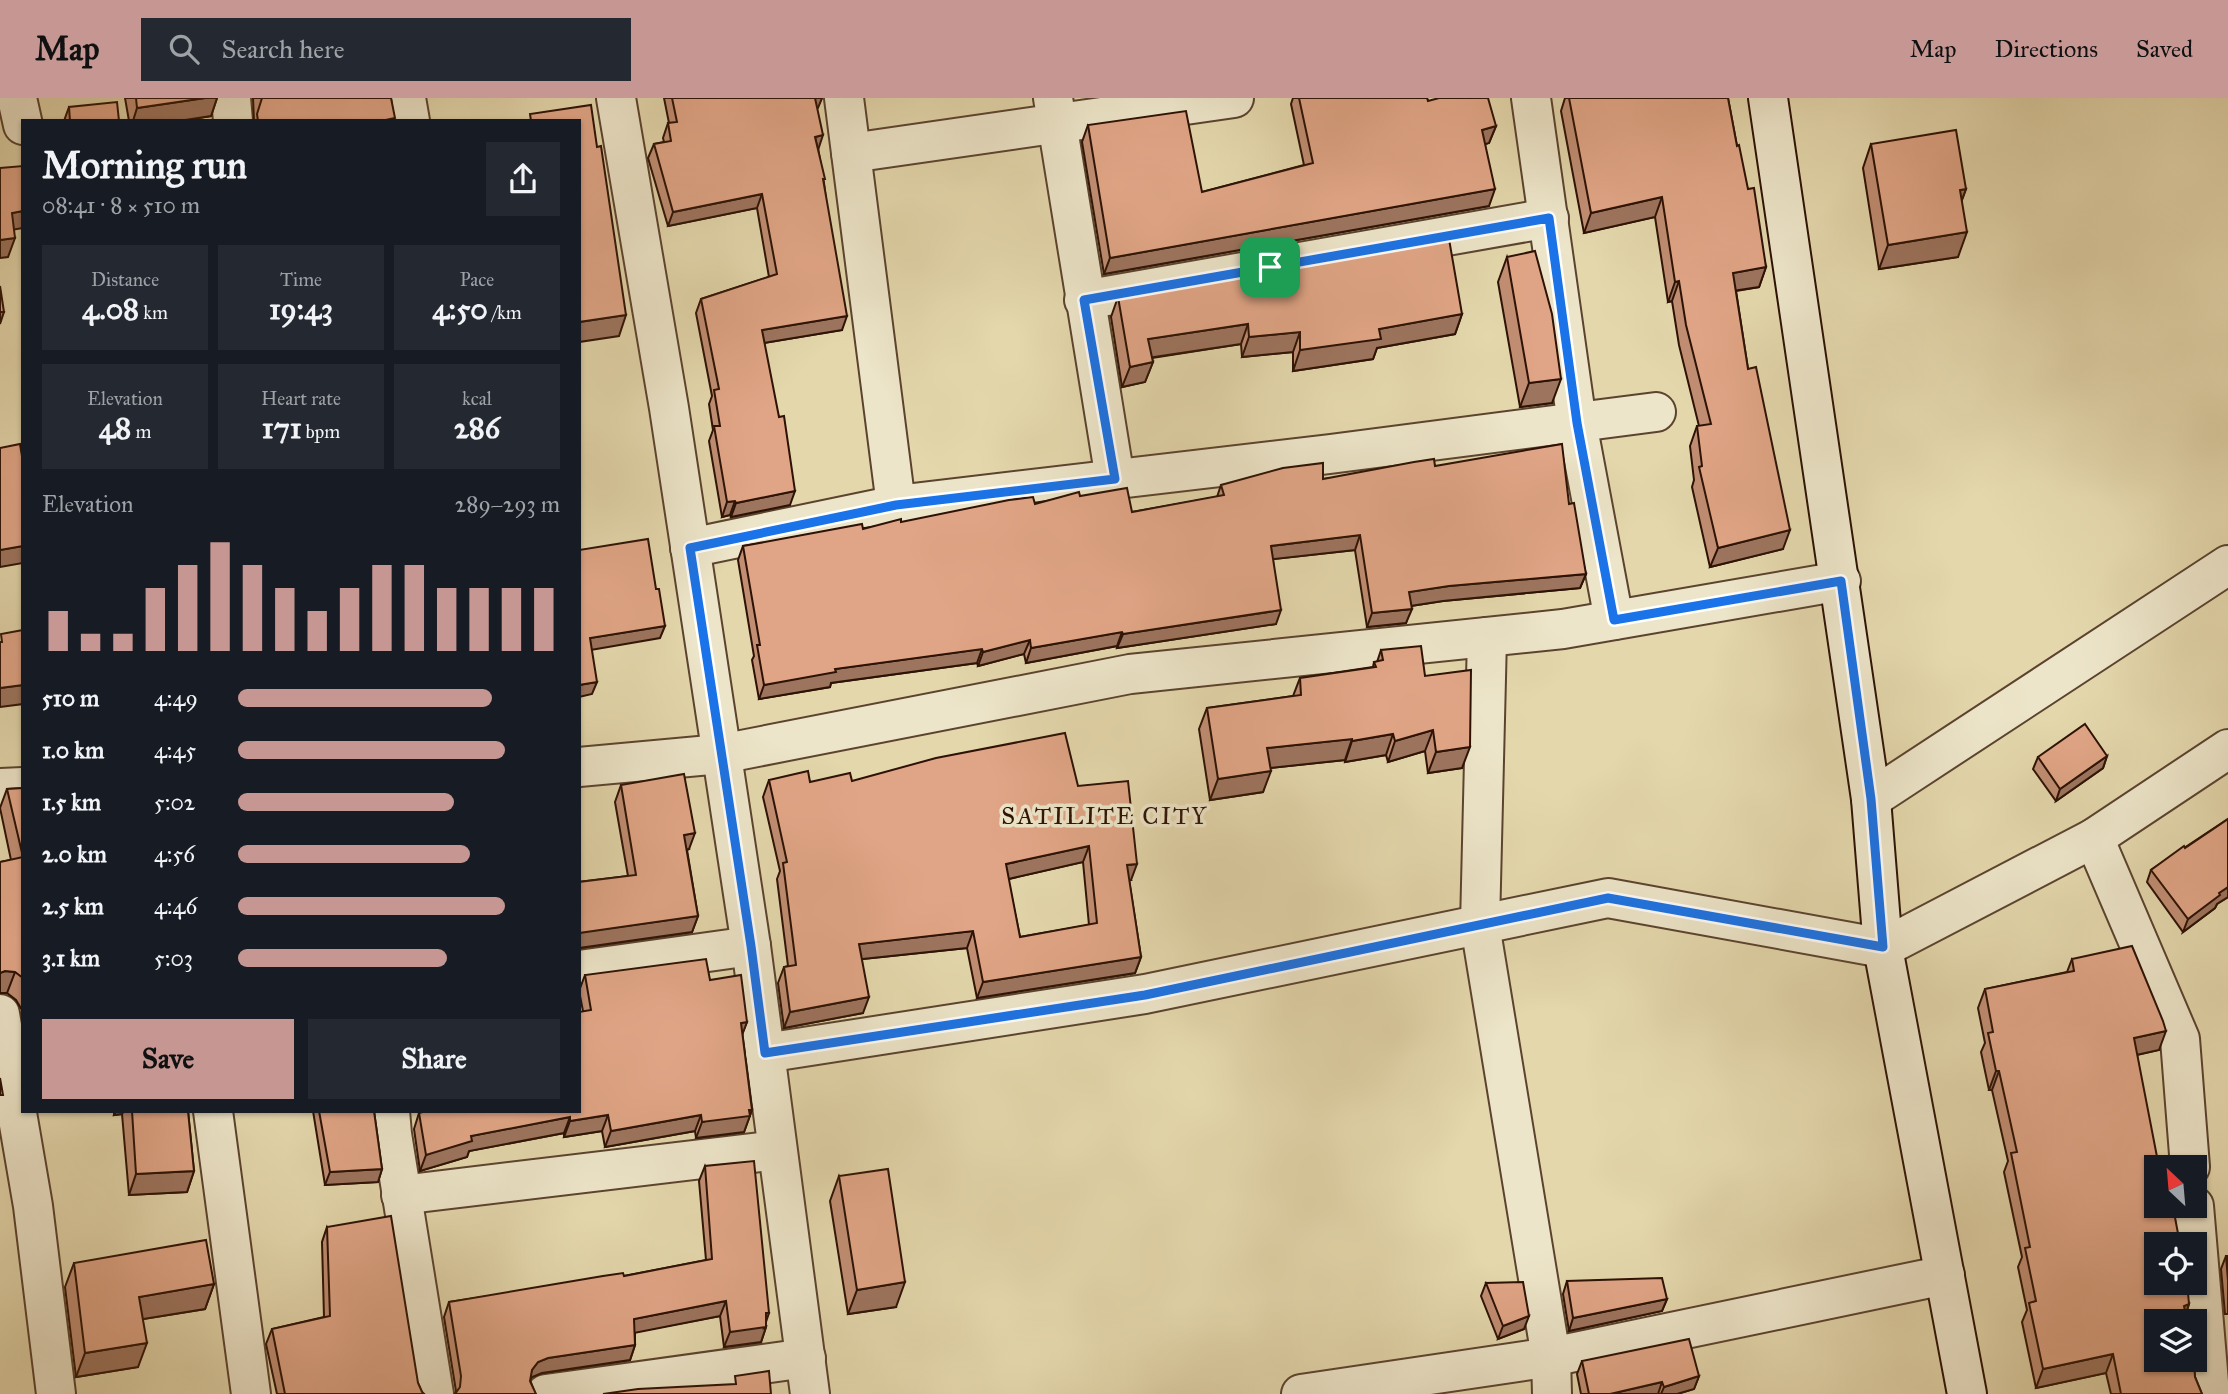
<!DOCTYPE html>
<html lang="en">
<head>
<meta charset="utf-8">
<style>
  :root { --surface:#171b24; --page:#242831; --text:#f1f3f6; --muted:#9ea1a6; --accent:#c59692 }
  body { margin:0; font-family:"IM FELL Great Primer",serif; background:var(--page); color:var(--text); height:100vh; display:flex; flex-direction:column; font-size:26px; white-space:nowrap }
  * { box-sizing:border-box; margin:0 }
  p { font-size:23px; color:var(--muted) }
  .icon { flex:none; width:38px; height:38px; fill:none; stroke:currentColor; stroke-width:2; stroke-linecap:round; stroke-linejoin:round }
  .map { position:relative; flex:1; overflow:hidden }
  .panel { position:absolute; left:21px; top:21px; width:560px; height:994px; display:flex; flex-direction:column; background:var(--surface); border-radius:0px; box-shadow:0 2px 5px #0004 }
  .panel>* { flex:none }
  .needle { width:46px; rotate:334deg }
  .tools { position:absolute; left:2144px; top:1057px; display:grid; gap:14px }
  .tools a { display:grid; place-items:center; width:63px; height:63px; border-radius:0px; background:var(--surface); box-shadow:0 2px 5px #0004; font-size:35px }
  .pin { position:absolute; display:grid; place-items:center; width:60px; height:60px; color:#fff; margin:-30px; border-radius:14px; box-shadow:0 4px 10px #0006 }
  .round { display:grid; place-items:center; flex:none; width:74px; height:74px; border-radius:0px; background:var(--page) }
  .overview { display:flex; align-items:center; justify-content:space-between; height:119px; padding:0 21px }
  h1 { font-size:38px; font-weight:700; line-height:52px }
  .figures { display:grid; grid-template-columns:repeat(3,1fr); gap:10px; height:119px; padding:7px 21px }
  .figures div { display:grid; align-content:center; border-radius:0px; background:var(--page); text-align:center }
  .figures b { font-size:30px; font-weight:700 }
  .figures small { font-size:19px; font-weight:400 }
  .figures p { font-size:19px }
  .chart { height:196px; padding:14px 21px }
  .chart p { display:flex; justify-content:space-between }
  .chart svg { width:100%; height:126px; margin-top:7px; stroke:var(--accent); stroke-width:6 }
  .action { display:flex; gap:14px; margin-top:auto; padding:14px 21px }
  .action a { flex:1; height:80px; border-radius:0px; background:var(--accent); color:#111; font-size:28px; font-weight:700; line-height:80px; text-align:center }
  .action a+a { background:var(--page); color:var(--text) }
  ul { padding:0 21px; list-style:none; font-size:23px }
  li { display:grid; grid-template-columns:112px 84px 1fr; align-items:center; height:52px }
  li i { height:18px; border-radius:9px; background:var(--accent) }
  header { display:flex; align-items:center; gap:42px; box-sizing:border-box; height:98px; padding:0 35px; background:var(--accent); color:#111 }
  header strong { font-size:33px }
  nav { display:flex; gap:38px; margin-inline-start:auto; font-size:24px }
  .search { width:490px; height:63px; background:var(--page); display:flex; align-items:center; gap:18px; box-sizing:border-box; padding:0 24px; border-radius:0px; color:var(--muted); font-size:26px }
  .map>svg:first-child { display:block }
</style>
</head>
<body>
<header>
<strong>Map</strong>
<div class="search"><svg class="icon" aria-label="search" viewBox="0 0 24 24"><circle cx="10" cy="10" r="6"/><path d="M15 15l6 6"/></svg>Search here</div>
<nav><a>Map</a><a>Directions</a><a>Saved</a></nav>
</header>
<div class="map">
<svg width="2228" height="1296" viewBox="0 0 2228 1296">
  <rect width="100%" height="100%" fill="#e4d7ac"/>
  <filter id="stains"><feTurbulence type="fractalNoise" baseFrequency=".00286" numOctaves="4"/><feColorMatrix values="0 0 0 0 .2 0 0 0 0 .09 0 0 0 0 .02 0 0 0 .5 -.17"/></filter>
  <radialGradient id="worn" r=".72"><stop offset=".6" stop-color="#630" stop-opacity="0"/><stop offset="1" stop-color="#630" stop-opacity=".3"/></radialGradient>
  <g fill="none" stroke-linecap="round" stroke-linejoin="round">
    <defs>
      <g id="minor">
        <polyline points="17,0 23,27"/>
        <polyline points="231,0 233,23"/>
        <polyline points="406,0 410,23"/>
        <polyline points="616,0 669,310 751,848 810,1296"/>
        <polyline points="844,0 896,407"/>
        <polyline points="1053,0 1115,381"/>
        <polyline points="1531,0 1577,325 1614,522"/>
        <polyline points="851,55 1234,0"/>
        <polyline points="1084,202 1549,120"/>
        <polyline points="690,450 896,407 1330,356 1656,314"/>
        <polyline points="1487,539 1480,827 1551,1259 1552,1296"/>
        <polyline points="579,669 721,656 1130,576 1563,531 1841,483"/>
        <polyline points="0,690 23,689"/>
        <polyline points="1871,701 2228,467"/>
        <polyline points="2094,740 2180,941 2190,1069"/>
        <polyline points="579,872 751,848"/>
        <polyline points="0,916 33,1108 56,1296"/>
        <polyline points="765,955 1145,896 1608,800 1883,850 2094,740 2228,651"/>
        <polyline points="213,1013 251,1296"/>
        <polyline points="390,1013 392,1036 434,1296"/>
        <polyline points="401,1097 777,1052"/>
        <polyline points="2194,1108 2210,1296"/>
        <polyline points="546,1296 806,1260"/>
        <polyline points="1301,1296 1551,1259 1945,1177"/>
      </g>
      <polyline id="secondary" points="1768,0 1871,701 1883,850 1967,1296"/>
    </defs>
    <use href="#minor" stroke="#5b432f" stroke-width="42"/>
    <use href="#secondary" stroke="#2d1205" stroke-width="42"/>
    <use href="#minor" stroke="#ede5c9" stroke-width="38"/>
    <use href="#secondary" stroke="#ede5c9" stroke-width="38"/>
  </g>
  <g fill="#c18e73" stroke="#2d1205" stroke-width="2" fill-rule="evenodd">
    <polygon points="125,0 217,0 211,18 179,23 129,23"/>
    <polygon points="253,0 391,0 394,23 254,23"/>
    <polygon points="664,0 822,0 817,10 818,50 824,85 842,232 764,245 790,407 731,419 730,417 722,419 709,343 713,332 709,306 712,298 696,215 701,201 769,179 757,110 668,128 648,60 654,46 664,44 663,40 668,25 669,25"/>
    <polygon points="1293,0 1427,0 1428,3 1496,28 1489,45 1485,46 1489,108 1104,176 1082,44 1088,27 1202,94 1304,67 1291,6"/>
    <polygon points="1565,0 1728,0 1737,48 1766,169 1759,189 1736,193 1748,271 1783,451 1710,469 1692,389 1694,382 1690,348 1697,328 1699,328 1679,247 1672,203 1668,204 1655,119 1584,135 1561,13"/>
    <polygon points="69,9 119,23 64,23"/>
    <polygon points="1871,46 1966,91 1962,102 1958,159 1879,171 1863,70"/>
    <polygon points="1507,159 1552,305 1520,309 1498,184"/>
    <polygon points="1118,199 1462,216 1455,236 1377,250 1373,261 1293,273 1293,254 1242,259 1241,246 1152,260 1153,264 1145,284 1122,289 1111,219"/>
    <polygon points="1435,368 1569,406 1586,476 1580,490 1443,503 1411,508 1406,525 1367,529 1355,452 1273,461 1276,526 1117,550 1117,548 1026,565 1024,556 978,568 977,565 831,585 830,589 759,601 752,562 754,558 738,462 743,448 1080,398 1132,414 1217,399 1221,387 1323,381"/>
    <polygon points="1381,552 1425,578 1462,670 1428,675 1425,653 1388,664 1386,657 1345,664 1345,662 1270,670 1263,694 1210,702 1199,631 1207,610 1293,598 1300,580 1373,569 1374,564 1377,564"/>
    <polygon points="2107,658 2103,670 2056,703 2033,671 2038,659"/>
    <path d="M769,682L810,684L852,683L1078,688L1131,782H1129L1141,859L1135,875L977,900L967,850L862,861L863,915L784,930L778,885L784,869L788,868L777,781L780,773L763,699ZM1083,764L1089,827L1020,839L1008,781Z"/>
    <polygon points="621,687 689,751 687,752 698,818 692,834 579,850 579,784 628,778 615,704"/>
    <polygon points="23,690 23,919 22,912 16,902 7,895 0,895 0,764 11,762 0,710 7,691"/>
    <polygon points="2228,721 2228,799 2217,806 2215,810 2183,834 2147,784 2151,772"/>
    <polygon points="2072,861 2159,952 2137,957 2156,1069 2189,1206 2186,1216 2195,1279 2202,1296 2111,1296 2106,1275 2036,1290 2022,1224 2027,1212 2018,1169 2022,1159 2004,1074 2008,1063 1992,992 1989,992 1981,954 1985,945 1978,910 1985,891 2067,874"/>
    <polygon points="585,877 710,882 747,924 742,936 752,1012 744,1034 696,1040 695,1033 605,1049 602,1033 564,1039 564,1035 469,1053 467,1059 420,1073 414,1031 419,1015 579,1013 583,913 579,893"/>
    <polygon points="114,1013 188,1013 194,1073 187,1094 129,1097 122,1016 114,1017"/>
    <polygon points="313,1013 374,1013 382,1071 378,1084 325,1087"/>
    <polygon points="705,1068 766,1223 766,1229 761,1244 724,1249 720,1218 635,1234 635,1247 630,1262 542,1275 532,1279 530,1282 535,1295 455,1296 456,1293 444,1219 449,1204 624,1178 706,1162 699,1083"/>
    <polygon points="839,1078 896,1209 848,1216 830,1103"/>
    <polygon points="327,1129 418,1285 422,1294 424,1296 277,1296 266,1246 272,1231 324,1219 322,1144"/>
    <polygon points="2226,1158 2228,1158 2228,1216 2225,1216 2221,1171"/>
    <polygon points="74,1165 214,1186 205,1211 143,1221 138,1269 76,1279 65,1189"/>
    <polygon points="1567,1183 1667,1201 1662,1213 1569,1233 1563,1196"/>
    <polygon points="1486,1185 1524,1231 1498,1241 1481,1198"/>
    <polygon points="1582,1263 1699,1278 1694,1291 1677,1296 1581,1296 1577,1276"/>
  </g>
  <g fill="#9d745e" stroke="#2d1205" stroke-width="2">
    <polygon points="205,0 217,0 211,18 179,23 133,23 137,10"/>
    <polygon points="814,0 822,0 818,10 810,12"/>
    <polygon points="1496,28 1489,45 1476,49 1482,32"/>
    <polygon points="823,37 818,52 815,39"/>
    <polygon points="1495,91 1489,108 1104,176 1110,160"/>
    <polygon points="1966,91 1957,115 1960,92"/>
    <polygon points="762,96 757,110 668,128 673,114"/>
    <polygon points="1662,99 1655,119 1584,135 1591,115"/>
    <polygon points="23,113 23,130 6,133 12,115"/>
    <polygon points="1967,134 1958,159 1879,171 1888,147"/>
    <polygon points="15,140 8,159 0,160 0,142"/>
    <polygon points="1766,169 1759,189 1726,194 1733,175"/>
    <polygon points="1679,183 1672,203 1668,204 1675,184"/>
    <polygon points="0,214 4,214 0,226"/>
    <polygon points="1462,216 1455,236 1377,250 1373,261 1293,273 1300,252 1379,231"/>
    <polygon points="626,217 619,238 579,244 579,224"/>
    <polygon points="847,218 842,232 757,246 762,232"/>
    <polygon points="1248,226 1241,246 1141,261 1148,241"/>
    <polygon points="1300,234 1293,254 1242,259 1249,239"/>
    <polygon points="1153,264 1145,284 1122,289 1130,269"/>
    <polygon points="1561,281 1552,305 1520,309 1529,285"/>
    <polygon points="795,393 790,407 731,419 736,405"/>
    <polygon points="735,403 730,417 722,419 727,404"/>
    <polygon points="1790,432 1783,451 1710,469 1718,450"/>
    <polygon points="1360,437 1355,452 1266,462 1271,448"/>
    <polygon points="23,448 23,465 0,469 0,452"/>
    <polygon points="1586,476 1580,490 1443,503 1404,509 1409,494 1449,488"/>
    <polygon points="1412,511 1406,525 1367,529 1372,515"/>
    <polygon points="1281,512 1276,526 1117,550 1123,536"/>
    <polygon points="665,528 660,540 585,553 590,540"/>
    <polygon points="1122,534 1117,548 1026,565 1031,550"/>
    <polygon points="1030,542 1024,556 978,568 983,554"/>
    <polygon points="982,551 977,565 831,585 830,589 759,601 764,587 835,571"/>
    <polygon points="597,584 592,596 579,599 579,587"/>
    <polygon points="23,587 23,606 0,609 0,590"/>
    <polygon points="1433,632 1425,653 1388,664 1395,643"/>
    <polygon points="1393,636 1386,657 1345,664 1352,643"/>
    <polygon points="1352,641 1345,662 1260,671 1267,650"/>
    <polygon points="1470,649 1462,670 1428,675 1436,654"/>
    <polygon points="2107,658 2103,670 2056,703 2060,691"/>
    <polygon points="1271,673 1263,694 1210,702 1218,681"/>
    <polygon points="695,735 689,751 678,753 684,737"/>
    <polygon points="1089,748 1083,764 1000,783 1006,766"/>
    <polygon points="1137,766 1131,782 1121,783 1127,767"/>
    <polygon points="2228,789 2228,799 2217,806 2215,810 2183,834 2188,821 2219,795"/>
    <polygon points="698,818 692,834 579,850 579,835 582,834"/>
    <polygon points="973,833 967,850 853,862 859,846"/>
    <polygon points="1141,859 1135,875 977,900 983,884"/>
    <polygon points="5,873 15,874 7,895 0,895 0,875"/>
    <polygon points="869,899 863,915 784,930 790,914"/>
    <polygon points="747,924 741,940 741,925"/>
    <polygon points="2166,933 2159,952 2127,959 2134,940"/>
    <polygon points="1996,973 1999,973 1992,992 1989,992"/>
    <polygon points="752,1012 744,1034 696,1040 702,1024"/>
    <polygon points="116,1013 124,1013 122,1016 114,1017"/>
    <polygon points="608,1017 602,1033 564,1039 570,1023"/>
    <polygon points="701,1017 695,1033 605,1049 611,1033"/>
    <polygon points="570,1019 564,1035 469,1053 467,1059 420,1073 426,1057 471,1038"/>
    <polygon points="382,1071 378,1084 325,1087 330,1074"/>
    <polygon points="194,1073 187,1094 129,1097 136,1076"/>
    <polygon points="905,1184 896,1209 848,1216 857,1192"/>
    <polygon points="214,1186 205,1211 131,1223 139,1199"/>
    <polygon points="1667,1201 1662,1213 1569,1233 1573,1220"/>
    <polygon points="726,1203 720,1218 629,1236 634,1221"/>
    <polygon points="2189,1206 2183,1223 2184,1208"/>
    <polygon points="766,1215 769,1215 764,1230 766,1229 761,1244 724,1249 730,1234"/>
    <polygon points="1529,1218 1524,1231 1498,1241 1503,1228"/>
    <polygon points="147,1245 138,1269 76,1279 85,1255"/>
    <polygon points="635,1247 630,1262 542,1275 532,1279 526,1287 532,1272 538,1264 548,1260"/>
    <polygon points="2113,1256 2106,1275 2036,1290 2043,1271"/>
    <polygon points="1699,1278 1694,1291 1677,1296 1661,1296 1664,1289"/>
    <polygon points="1662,1284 1658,1296 1610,1296"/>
  </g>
  <g fill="#e0a586" stroke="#2d1205" stroke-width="2" fill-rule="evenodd">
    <polygon points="136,0 205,0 137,10"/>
    <polygon points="262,0 391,0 395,20 381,23 258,23 257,16"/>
    <polygon points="672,0 815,0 823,37 815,39 825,81 823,81 847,218 762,232 779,319 784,318 795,393 736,405 735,403 727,404 714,328 720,328 714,292 719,291 701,201 777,176 762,96 673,114 654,46 671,43 668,25 677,24"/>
    <polygon points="1299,0 1427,0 1428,3 1439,0 1488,0 1496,28 1482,32 1495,91 1110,160 1088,27 1186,13 1202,94 1313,65"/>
    <polygon points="1569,0 1728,0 1737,48 1739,47 1748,91 1754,90 1766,169 1733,175 1748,271 1756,269 1790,432 1718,450 1699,369 1702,368 1697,328 1711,326 1686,227 1679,183 1675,184 1662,99 1591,115"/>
    <polygon points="117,4 119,23 70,23 69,9"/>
    <polygon points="591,7 597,49 601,48 626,217 579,224 579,23 531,23 530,16"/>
    <polygon points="1956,32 1966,91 1960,92 1967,134 1888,147 1871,46"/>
    <polygon points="23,68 23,113 12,115 15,140 0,142 0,70"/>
    <polygon points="1449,141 1462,216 1379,231 1381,241 1300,252 1300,234 1249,239 1248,226 1148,241 1153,264 1130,269 1118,199"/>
    <polygon points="1535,153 1552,216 1561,281 1529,285 1507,159"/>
    <polygon points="0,188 4,214 0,214"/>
    <polygon points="20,346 23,364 23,448 0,452 0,350"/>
    <polygon points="1562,346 1569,406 1574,405 1586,476 1449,488 1409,494 1412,511 1372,515 1360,437 1271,448 1281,512 1123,536 1122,534 1031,550 1030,542 983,554 982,551 835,571 836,574 764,587 757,547 760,547 743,448 862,426 863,431 901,421 901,424 1009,402 1033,399 1035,406 1079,394 1080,398 1127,390 1132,414 1224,397 1221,387 1283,370 1323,365 1323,381 1414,364 1434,361 1435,368"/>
    <polygon points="648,441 656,491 659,491 665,528 590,540 597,584 579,587 579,452"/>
    <polygon points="23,532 23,587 0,590 0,544 2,544 1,536"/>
    <polygon points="1421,548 1425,578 1471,572 1470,649 1436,654 1433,632 1395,643 1393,636 1352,643 1352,641 1267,650 1271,673 1218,681 1207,610 1301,597 1300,580 1376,569 1374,564 1383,562 1381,552"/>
    <polygon points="2085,626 2107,658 2060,691 2038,659"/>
    <path d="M1065,635L1078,688L1128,683L1137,766L1127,767L1141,859L983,884L973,833L859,846L869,899L790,914L784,869L796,867L783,765L787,764L769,682L808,673L810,684L850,675L852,683L936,660ZM1089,748L1097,825L1020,839L1006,766Z"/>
    <polygon points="684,676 695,735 684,737 698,818 579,835 579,784 636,777 621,687"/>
    <polygon points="23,690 23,759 7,691"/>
    <polygon points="2228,721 2228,789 2219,795 2220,797 2188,821 2151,772 2184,748 2185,750"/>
    <polygon points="23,759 23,880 15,874 5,873 0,875 0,764"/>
    <polygon points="2132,848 2163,923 2166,933 2134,940 2159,1069 2156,1069 2156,1108 2166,1108 2167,1110 2173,1109 2180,1146 2156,1146 2156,1185 2187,1185 2189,1206 2184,1208 2187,1223 2156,1223 2156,1262 2194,1262 2195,1279 2202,1296 2121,1296 2113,1256 2043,1271 2029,1205 2036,1203 2025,1150 2030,1149 2011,1055 2017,1054 1999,973 1996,973 1988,935 1993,934 1985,891 2074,873 2072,861"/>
    <polygon points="706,861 710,882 741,877 747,924 741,925 752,1012 749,1012 750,1018 702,1024 701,1017 611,1033 608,1017 570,1023 570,1019 471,1038 472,1043 426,1057 419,1015 426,1013 579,1013 579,914 591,912 585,877"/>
    <polygon points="0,980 3,997 0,997"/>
    <polygon points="132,1013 188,1013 194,1073 136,1076"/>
    <polygon points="319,1013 374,1013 382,1071 330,1074"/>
    <polygon points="754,1063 769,1215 766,1215 766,1229 730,1234 726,1203 634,1221 635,1247 548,1260 538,1264 532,1272 530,1283 536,1296 455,1296 460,1289 461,1278 449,1204 603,1178 623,1175 624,1178 712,1161 705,1068"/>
    <polygon points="888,1071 905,1184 857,1192 839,1078"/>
    <polygon points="391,1118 418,1285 422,1294 424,1296 285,1296 272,1231 330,1218 327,1129"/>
    <polygon points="206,1142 214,1186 139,1199 147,1245 85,1255 74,1165"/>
    <polygon points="2226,1158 2228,1158 2228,1183"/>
    <polygon points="1662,1180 1667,1201 1573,1220 1567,1183"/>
    <polygon points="1523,1184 1529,1218 1503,1228 1486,1185"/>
    <polygon points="1689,1241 1699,1278 1664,1289 1662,1284 1610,1296 1589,1296 1582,1263"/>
    <polygon points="769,1273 771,1296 603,1296 638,1291 736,1286 735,1278"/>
  </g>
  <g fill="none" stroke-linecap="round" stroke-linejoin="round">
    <defs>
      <polygon id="route" points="1549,120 1577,325 1614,522 1841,483 1871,701 1883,849 1608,800 1145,897 765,955 751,848 690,450 896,407 1115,381 1084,202"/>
    </defs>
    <use href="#route" stroke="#fff" stroke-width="14"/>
    <use href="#route" stroke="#1a73e8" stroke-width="9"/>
  </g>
  <g text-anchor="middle" stroke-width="7" stroke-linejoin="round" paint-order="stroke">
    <g font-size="24" letter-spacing="2" fill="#2d1205" stroke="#ede5c9">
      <text x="1105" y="726">SATILITE CITY</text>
    </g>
  </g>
  <rect width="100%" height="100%" filter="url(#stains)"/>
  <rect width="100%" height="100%" fill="url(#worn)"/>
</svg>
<div class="tools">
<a><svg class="needle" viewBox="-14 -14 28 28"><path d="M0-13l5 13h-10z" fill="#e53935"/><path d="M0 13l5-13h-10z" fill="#9ea1a6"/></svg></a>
<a><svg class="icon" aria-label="locate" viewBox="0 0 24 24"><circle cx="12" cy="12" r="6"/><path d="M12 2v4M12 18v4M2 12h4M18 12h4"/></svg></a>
<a><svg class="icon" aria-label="layers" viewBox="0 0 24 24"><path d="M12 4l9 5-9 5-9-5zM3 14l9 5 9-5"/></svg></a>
</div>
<div class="pin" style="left:1270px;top:169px;background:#1e9e55"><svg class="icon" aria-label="arrive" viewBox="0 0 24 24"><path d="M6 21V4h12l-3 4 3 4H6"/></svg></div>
<section class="panel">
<div class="overview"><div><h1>Morning run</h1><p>08:41 · 8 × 510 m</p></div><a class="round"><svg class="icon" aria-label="share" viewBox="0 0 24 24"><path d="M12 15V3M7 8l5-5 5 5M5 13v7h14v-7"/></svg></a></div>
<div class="figures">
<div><p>Distance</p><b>4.08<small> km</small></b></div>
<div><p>Time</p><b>19:43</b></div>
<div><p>Pace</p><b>4:50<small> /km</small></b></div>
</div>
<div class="figures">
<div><p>Elevation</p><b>48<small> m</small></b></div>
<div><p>Heart rate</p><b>171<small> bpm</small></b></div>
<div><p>kcal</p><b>286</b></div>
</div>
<div class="chart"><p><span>Elevation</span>289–293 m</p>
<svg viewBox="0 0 160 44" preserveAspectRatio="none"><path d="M5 44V30M15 44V38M25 44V38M35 44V22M45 44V14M55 44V6M65 44V14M75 44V22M85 44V30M95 44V22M105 44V14M115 44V14M125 44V22M135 44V22M145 44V22M155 44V22"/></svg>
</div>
<ul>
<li><b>510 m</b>4:49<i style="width:79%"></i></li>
<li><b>1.0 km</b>4:45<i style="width:83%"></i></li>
<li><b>1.5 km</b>5:02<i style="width:67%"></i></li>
<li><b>2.0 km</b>4:56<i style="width:72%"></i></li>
<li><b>2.5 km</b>4:46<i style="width:83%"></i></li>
<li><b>3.1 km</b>5:03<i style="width:65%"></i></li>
</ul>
<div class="action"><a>Save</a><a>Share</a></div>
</section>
</div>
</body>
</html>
